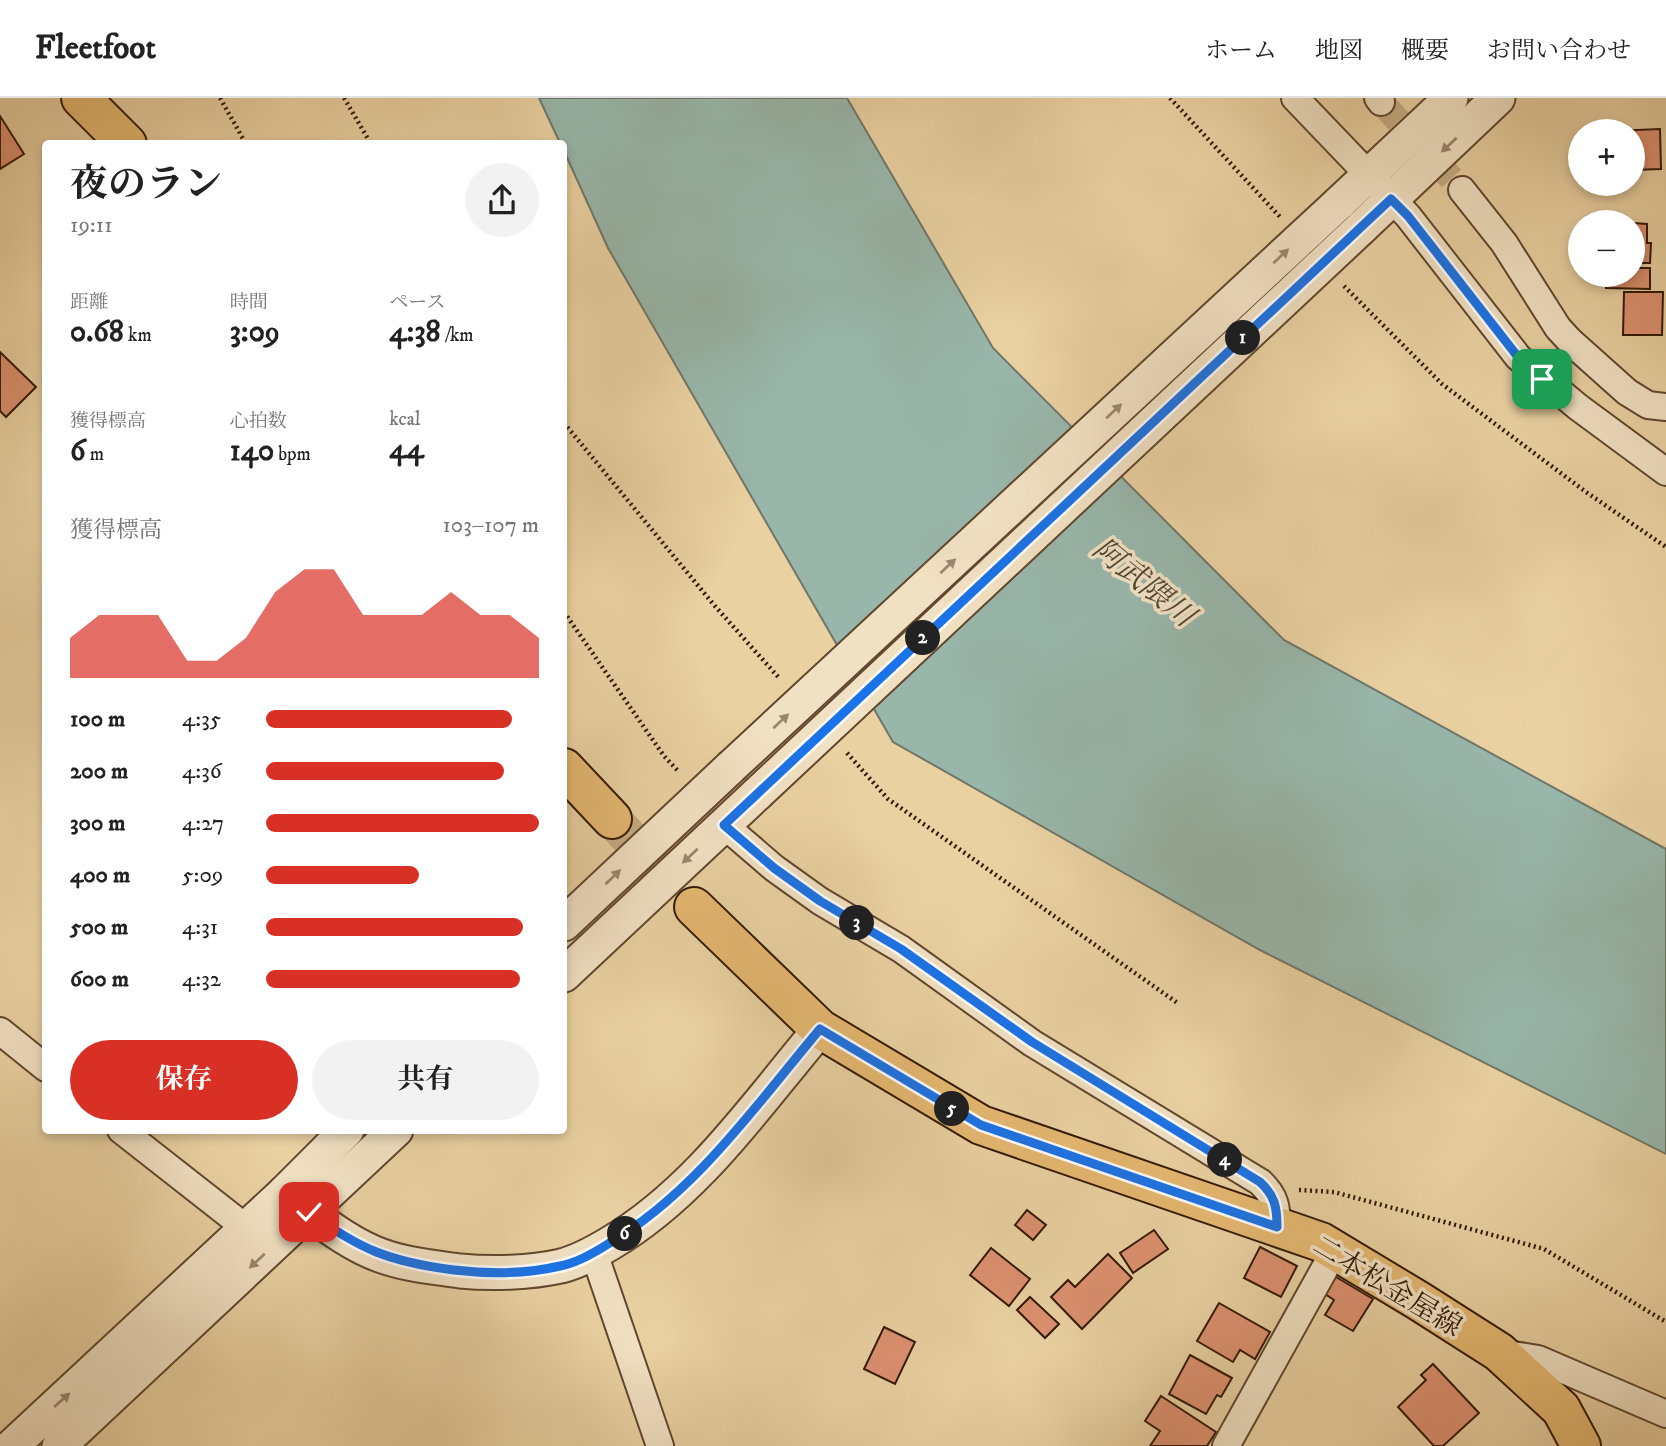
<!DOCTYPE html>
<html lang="ja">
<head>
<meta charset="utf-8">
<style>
  :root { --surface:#fff; --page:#f2f2f2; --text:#222; --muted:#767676; --line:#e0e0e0; --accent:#d93025 }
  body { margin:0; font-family:"IM FELL DW Pica","Noto Serif JP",serif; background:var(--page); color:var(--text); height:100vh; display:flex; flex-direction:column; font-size:26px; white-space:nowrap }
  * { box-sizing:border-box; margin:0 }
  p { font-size:23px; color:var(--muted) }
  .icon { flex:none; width:38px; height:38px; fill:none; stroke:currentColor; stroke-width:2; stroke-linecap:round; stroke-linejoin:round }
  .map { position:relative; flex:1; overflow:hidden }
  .panel { position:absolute; left:42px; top:42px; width:525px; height:994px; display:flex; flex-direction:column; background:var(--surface); border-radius:7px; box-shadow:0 4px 10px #0003 }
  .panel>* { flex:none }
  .buttons { position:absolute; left:1568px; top:21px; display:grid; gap:14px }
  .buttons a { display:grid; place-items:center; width:77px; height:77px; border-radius:50%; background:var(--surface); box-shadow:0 4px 10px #0003; font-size:35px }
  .pin { position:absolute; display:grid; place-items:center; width:60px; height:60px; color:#fff; margin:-30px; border-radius:14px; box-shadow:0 4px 10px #0006 }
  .km { position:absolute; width:35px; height:35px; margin:-18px; border-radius:50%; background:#222; color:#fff; font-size:19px; line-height:35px; text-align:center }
  .round { display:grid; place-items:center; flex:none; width:74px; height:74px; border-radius:37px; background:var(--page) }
  .summary { display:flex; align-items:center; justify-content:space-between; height:119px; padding:0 28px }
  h1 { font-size:38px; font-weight:700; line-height:52px }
  .figures { display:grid; grid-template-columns:repeat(3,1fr); gap:10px; height:119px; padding:7px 28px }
  .figures div { display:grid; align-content:center }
  .figures b { font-size:30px; font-weight:700 }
  .figures small { font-size:19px; font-weight:400 }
  .figures p { font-size:19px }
  .chart { height:196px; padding:14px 28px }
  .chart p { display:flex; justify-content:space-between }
  .chart svg { width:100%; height:126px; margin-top:7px; fill:var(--accent); opacity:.7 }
  .button { display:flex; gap:14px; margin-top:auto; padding:14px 28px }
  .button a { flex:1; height:80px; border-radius:42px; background:var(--accent); color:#fff; font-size:28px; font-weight:700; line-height:80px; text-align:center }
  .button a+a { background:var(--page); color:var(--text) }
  ul { padding:0 28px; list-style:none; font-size:23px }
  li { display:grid; grid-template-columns:112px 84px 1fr; align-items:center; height:52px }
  li i { height:18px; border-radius:9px; background:var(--accent) }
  header { display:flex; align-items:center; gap:42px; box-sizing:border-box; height:98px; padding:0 35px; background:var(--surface); border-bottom:2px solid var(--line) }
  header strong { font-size:33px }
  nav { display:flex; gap:38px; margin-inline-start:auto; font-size:24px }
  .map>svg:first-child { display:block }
</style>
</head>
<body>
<header>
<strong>Fleetfoot</strong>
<nav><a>ホーム</a><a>地図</a><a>概要</a><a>お問い合わせ</a></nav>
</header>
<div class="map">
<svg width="1666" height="1348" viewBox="0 0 1666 1348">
  <rect width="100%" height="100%" fill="#ead1a2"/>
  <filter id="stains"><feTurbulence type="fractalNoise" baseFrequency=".00286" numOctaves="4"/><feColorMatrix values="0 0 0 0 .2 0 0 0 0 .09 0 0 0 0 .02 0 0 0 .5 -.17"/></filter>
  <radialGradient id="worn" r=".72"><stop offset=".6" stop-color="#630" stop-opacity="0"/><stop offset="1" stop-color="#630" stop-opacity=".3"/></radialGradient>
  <polygon fill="#98b6aa" stroke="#707769" stroke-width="2" points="539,0 847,0 993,250 1284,542 1666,751 1666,1056 1260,852 893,644 608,150 564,53 564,46 560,45"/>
  <g fill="#dd9170" stroke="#331907" stroke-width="2">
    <polygon points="0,18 24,56 0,71"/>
    <polygon points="1660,31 1661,71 1633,72 1633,33 1611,33"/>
    <polygon points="1633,125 1647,126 1647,145 1651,145 1650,165 1633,165"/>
    <polygon points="1633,170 1650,170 1650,191 1606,190 1606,177 1633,177"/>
    <polygon points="1624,194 1663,194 1662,237 1623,237"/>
    <polygon points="0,254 36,289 6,319 0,313"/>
    <polygon points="1027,1112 1046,1127 1033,1142 1015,1127"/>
    <polygon points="1154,1132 1168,1151 1133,1175 1120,1155"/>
    <polygon points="1260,1149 1297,1168 1281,1199 1244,1180"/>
    <polygon points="991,1150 1030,1181 1009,1208 970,1177"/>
    <polygon points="1108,1156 1132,1180 1082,1231 1051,1199 1068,1182 1075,1189"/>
    <polygon points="1336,1179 1373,1201 1353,1233 1325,1217 1334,1202 1325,1196"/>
    <polygon points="1030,1199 1059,1226 1045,1240 1017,1212"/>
    <polygon points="1219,1205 1270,1234 1255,1261 1240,1252 1233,1264 1197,1243"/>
    <polygon points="884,1229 915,1244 895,1286 864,1271"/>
    <polygon points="1190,1257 1232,1280 1221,1299 1217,1297 1206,1316 1169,1296"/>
    <polygon points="1433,1266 1479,1315 1443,1348 1434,1348 1398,1309 1426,1282 1421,1277"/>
    <polygon points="1161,1298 1216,1334 1207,1348 1150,1348 1160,1333 1145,1323"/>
  </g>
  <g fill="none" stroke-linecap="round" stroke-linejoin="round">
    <polyline stroke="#c5ac83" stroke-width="26" stroke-dasharray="26 13" stroke-linecap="butt" points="1381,4 1462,92"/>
    <polyline stroke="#c5ac83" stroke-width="38" stroke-dasharray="38 19" stroke-linecap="butt" points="612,721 694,809"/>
    <defs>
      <g id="minor">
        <polyline points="1295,0 1408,118 1518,259 1578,309 1666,374"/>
        <polyline points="1378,0 1381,4"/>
        <polyline points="1462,92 1504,145 1558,230 1570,243 1627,294 1648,307 1666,309"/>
        <path d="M724,727L774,770L820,803L901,851L1032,945L1260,1084C1275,1098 1277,1109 1277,1129"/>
        <polyline points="0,933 46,970"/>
        <polyline points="121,1032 246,1130"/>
        <polyline points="594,1155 660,1348"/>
        <polyline points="1501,1255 1538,1261 1666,1316"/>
        <polyline points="1226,1348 1335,1152"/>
      </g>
      <g id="tertiary">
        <polyline points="1338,106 1451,0"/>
        <polyline points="1360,131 1498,0"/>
        <polyline points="564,826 731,669"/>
        <polyline points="564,877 758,695"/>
        <path d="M284,1095C312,1116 340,1140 372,1154C399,1166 431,1169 460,1173C491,1176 530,1175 561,1168C577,1164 594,1155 609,1146C696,1095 756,1007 820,931"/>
        <polyline points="12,1348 284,1095 347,1032"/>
        <polyline points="59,1348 396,1032"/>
      </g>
      <g id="primary">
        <polyline points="81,0 127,46"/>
        <polyline points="564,670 612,721"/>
        <polyline points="694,809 820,931 981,1027 1321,1144 1419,1203 1499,1254 1561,1311 1581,1348"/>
      </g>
    </defs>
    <use href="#minor" stroke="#61472e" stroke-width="30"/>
    <use href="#tertiary" stroke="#61472e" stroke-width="37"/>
    <use href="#primary" stroke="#331907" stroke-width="42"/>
    <g stroke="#331907" stroke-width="4.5" stroke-dasharray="2 3.5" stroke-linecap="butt">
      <polyline points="220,0 246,46"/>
      <polyline points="344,0 371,46"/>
      <polyline points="1170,0 1281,120"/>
      <polyline points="1344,188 1442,286 1586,394 1666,449"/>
      <polyline points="564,325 714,507 780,581"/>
      <polyline points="564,514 664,658 679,674"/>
      <polyline points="847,655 888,701 1179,906"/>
      <polyline points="1299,1092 1334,1094 1544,1151 1666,1224"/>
    </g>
    <use href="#minor" stroke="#f1e1c3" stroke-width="26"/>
    <use href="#tertiary" stroke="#f1e1c3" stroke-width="33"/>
    <use href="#primary" stroke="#e5b871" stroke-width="38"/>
    <defs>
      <g id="tertiary-bridge">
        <polyline points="731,669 1338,106"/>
        <polyline points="758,695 1360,131"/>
      </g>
    </defs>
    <use href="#tertiary-bridge" stroke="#61472e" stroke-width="37" stroke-linecap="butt"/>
    <use href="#tertiary-bridge" stroke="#f1e1c3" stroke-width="33"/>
  </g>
  <defs><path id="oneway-solid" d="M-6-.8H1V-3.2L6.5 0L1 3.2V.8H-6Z" transform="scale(1.75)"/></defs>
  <g fill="#9c876e">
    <use href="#oneway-solid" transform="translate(1449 47) rotate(137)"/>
    <use href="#oneway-solid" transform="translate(1281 158) rotate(-43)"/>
    <use href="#oneway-solid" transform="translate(1114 313) rotate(-43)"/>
    <use href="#oneway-solid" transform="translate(948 468) rotate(-43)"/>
    <use href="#oneway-solid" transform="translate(781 623) rotate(-43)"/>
    <use href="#oneway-solid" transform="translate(690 758) rotate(137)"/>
    <use href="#oneway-solid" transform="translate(613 779) rotate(-44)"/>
    <use href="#oneway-solid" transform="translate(257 1163) rotate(137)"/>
    <use href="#oneway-solid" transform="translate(62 1302) rotate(-42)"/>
  </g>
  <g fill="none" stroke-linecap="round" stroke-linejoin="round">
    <defs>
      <path id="route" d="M309,1114C360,1152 391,1164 454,1172C489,1176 526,1176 560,1168C577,1165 594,1155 608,1146C695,1095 756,1007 820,931L981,1027L1277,1129C1277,1109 1275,1098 1260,1084L1032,944L901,851L820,803L774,770L724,727L1391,101L1408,118L1518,259L1542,281"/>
    </defs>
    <use href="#route" stroke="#fff" stroke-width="14"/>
    <use href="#route" stroke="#1a73e8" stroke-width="9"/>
  </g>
  <g text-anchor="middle" stroke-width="7" stroke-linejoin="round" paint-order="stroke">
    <g font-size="28" fill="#331907" stroke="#f1e1c3">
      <text transform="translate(1388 1187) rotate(31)" y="10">二本松金屋線</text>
    </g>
    <g font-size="30" font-style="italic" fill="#514838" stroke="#f1e1c3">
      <text transform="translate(1144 484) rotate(39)" y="10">阿武隈川</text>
    </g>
  </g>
  <rect width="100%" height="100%" filter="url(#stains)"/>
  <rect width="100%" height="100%" fill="url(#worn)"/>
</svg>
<div class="buttons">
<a>+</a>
<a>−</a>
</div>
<div class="pin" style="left:1542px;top:281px;background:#1e9e55"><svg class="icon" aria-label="arrive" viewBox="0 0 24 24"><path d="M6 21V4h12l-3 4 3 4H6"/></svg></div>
<div class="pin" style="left:309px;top:1114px;background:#d93025"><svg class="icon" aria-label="check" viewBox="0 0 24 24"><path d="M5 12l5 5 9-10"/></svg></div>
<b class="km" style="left:1243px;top:240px">1</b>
<b class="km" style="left:923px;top:540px">2</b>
<b class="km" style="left:857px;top:825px">3</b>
<b class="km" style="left:1225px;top:1062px">4</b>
<b class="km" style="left:952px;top:1011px">5</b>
<b class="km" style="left:625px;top:1136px">6</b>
<section class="panel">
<div class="summary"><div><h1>夜のラン</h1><p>19:11</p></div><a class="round"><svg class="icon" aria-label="share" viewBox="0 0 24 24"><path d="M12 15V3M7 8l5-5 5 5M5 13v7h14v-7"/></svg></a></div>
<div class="figures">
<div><p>距離</p><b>0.68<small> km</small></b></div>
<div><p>時間</p><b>3:09</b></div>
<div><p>ペース</p><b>4:38<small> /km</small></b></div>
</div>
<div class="figures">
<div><p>獲得標高</p><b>6<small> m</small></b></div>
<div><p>心拍数</p><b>140<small> bpm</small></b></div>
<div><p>kcal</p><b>44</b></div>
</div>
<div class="chart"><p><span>獲得標高</span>103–107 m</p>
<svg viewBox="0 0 160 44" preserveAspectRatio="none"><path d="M0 44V30L10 22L20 22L30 22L40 38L50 38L60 30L70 14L80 6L90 6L100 22L110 22L120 22L130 14L140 22L150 22L160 30V44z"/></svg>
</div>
<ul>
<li><b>100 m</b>4:35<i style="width:90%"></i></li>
<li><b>200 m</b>4:36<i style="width:87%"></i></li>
<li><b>300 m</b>4:27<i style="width:100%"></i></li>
<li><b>400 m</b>5:09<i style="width:56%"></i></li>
<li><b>500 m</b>4:31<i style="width:94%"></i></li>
<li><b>600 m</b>4:32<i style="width:93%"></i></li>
</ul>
<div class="button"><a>保存</a><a>共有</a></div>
</section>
</div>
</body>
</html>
